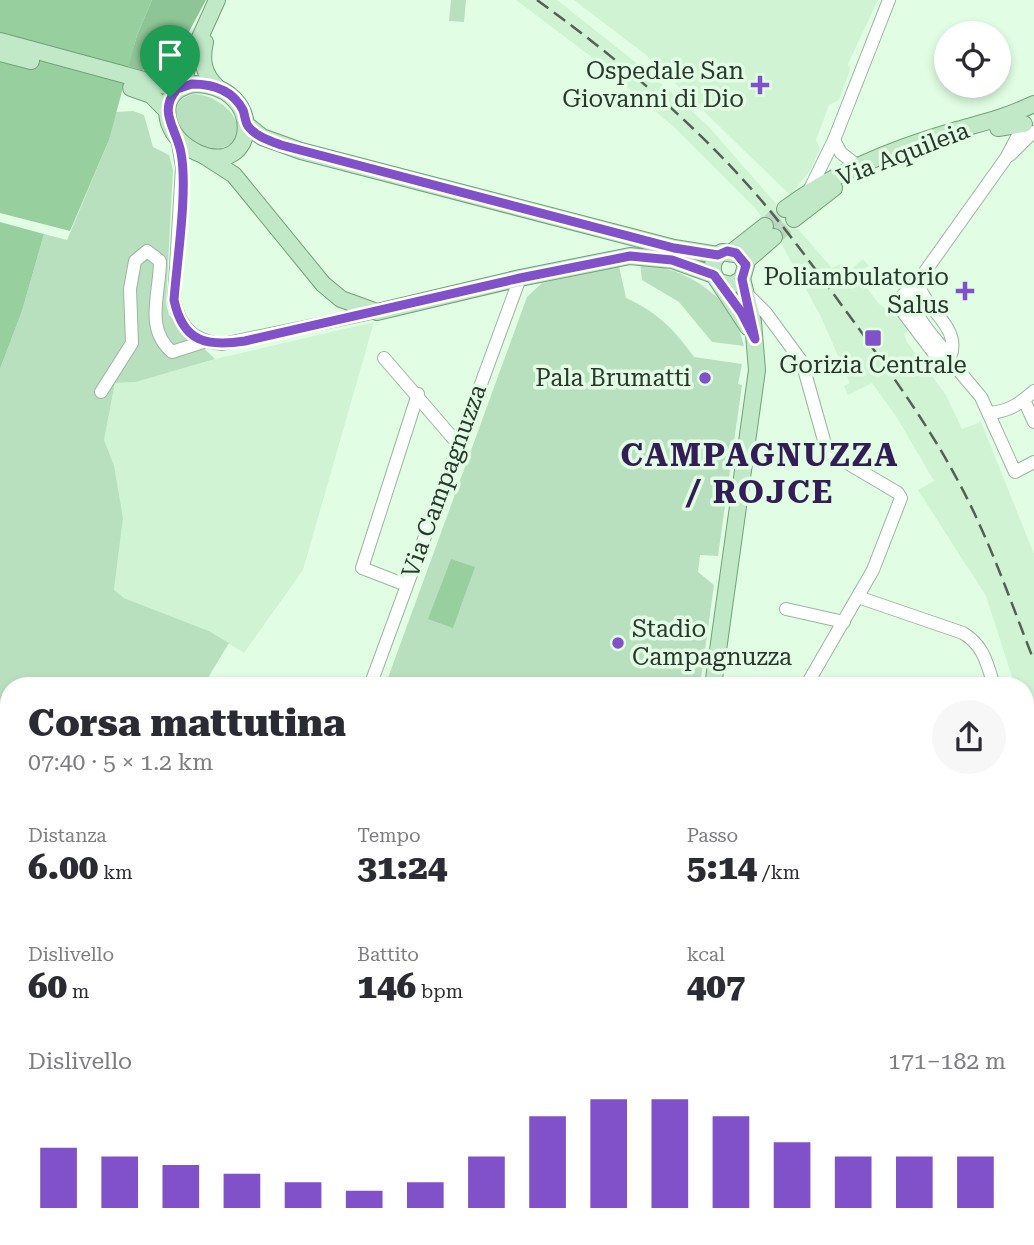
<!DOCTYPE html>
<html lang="it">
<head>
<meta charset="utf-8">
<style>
  :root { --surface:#fff; --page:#f7f7f7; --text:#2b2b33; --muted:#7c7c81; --accent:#8051c9 }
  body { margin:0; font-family:"Roboto Serif",serif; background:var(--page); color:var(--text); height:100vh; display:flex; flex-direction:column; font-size:26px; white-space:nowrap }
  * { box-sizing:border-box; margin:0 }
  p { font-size:23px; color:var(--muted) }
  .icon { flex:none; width:38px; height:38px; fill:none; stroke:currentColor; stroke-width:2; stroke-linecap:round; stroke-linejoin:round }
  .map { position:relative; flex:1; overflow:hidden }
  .side { position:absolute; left:0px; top:677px; width:1034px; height:569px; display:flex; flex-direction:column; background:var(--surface); border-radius:28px 28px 0 0; box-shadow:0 4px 10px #0003 }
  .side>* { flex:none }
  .tools { position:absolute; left:934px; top:21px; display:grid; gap:14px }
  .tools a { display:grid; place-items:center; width:77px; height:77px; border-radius:50%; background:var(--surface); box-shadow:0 4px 10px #0003; font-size:35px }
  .pin { position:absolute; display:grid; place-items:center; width:60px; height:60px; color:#fff; margin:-72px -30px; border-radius:50% 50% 50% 0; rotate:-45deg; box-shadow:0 0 7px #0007 }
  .pin .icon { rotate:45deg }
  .round { display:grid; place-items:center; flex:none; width:74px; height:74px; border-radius:37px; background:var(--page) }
  .summary { display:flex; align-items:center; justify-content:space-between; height:119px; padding:0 28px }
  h1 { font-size:38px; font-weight:800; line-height:52px }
  .metrics { display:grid; grid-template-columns:repeat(3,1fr); gap:10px; height:119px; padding:7px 28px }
  .metrics div { display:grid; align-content:center }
  .metrics b { font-size:35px; font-weight:800 }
  .metrics small { font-size:19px; font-weight:400 }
  .metrics p { font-size:19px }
  .chart { height:196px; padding:14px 28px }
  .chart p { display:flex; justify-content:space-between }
  .chart svg { width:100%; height:126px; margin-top:7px; stroke:var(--accent); stroke-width:6 }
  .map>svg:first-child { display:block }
</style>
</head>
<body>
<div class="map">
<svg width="1034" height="1245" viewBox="0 0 1034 1245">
  <rect width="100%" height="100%" fill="#e1fee4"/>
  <g fill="#d0f3d4">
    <polygon points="516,0 557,0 653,76 709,127 832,268 841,264 848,272 863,259 869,266 856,273 879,304 886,309 891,306 908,331 904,334 907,342 946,395 962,429 981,422 1034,554 1034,746 1026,724 1026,686 1015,686 986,596 918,490 934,481 896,416 872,383 848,395 844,386 850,383 821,317 779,239 755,208 674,127 589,55"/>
    <polygon points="574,0 878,0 848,64 850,70 839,100 829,105 816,140 820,149 809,172 790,195 646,55"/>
    <polygon points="374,322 303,570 244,653 209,631 124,598 114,590 123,518 104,440 115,383 136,382 215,359"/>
  </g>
  <g fill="#b9e0be">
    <polygon points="451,0 466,0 464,22 449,21"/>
    <path d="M193,94C226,94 257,135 224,147C193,159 152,105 193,94Z"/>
    <polygon points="133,111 144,115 153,147 169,155 173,170 166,303 169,315 215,359 136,382 115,383 104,440 114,466 123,518 114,590 124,598 209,631 229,643 209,676 210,686 9,686 9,1221 2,1219 0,1226 0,369 22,311 44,234 67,240 109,140 115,112"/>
    <path d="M640,263C688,269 733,296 744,346L712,342L679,302L642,280Z"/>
    <path d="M619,266L626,298C656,311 675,330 694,357L742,364L738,384L742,385L718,556L700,555L698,572L714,585L700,686H385L527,297L542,283Z"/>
    <polygon points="94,1237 170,1237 169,1245"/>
  </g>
  <polygon fill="#8ec596" points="152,0 206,0 171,65 141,70 128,66 137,35"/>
  <g fill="#97cf9f">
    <polygon points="0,0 152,0 137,35 109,140 70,231 0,213"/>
    <polygon points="0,222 44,234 22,311 0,369"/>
    <polygon points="451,559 475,567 453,628 428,619"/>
  </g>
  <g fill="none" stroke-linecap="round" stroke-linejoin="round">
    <g stroke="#bdd6bf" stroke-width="16" stroke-dasharray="16 8" stroke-linecap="butt">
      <polyline points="765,226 785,209"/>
      <polyline points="774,237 794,219"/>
    </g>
    <defs>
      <g id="minor">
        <path d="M177,138L182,167L174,300C180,328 194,341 222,344L377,312"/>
        <polyline points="834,140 841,153 859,167"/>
        <polyline points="1010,155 1033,132"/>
        <polyline points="809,191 834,140 889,0"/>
        <path d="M918,281C922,308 963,327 950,357"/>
        <polyline points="915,283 903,295 902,311 936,356 949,359"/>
        <polyline points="747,294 766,313 802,362 827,451 898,493 901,498 873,570 806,686"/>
        <path d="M952,351H945C931,333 907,311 914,287L1006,158L1024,124"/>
        <polyline points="384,358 458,444"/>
        <polyline points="949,359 981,397 1015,472 1034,462"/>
        <path d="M101,392L132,343L130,289L135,261L147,251L160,261C160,294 144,328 172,352L203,342"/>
        <polyline points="1024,400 1034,422"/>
        <path d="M990,413C1010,411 1019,404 1034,391"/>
        <polyline points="406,585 362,568 418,394"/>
        <path d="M858,597L963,633C984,646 987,663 994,686"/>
        <polyline points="786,609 844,622"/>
        <polyline points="370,686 520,278"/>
        <polyline points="1026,775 1031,805 1034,805"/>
        <polyline points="1026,880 1033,886 1033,924"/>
        <polyline points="67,1245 70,1237"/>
        <polyline points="734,1245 738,1237"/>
        <polyline points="797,1245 802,1237"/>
        <polyline points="925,1245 928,1237"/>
      </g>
      <g id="major">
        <polyline points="0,41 177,89"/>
        <path d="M205,42C201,60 203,74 217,87"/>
        <polyline points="0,53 31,61"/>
        <path d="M193,84C267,84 258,179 198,153C185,147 174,137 169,123C163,102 172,89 193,84Z"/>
        <polyline points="183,86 188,64 217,0"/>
        <polyline points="131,88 151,95 167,111"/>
        <polyline points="247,125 262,137 301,151 674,248 718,255"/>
        <polyline points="998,128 1024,124"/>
        <polyline points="203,155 234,175 323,284 341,299 377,312 520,278 630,256 672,260 714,275"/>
        <path d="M785,209C834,172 898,147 957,130C988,121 1004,118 1034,104"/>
        <polyline points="794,219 834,188"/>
        <polyline points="732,252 765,226"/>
        <polyline points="745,262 774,237"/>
        <path d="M719,282L732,285L742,279L746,265L740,255L722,252C714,258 711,265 714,275L748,327"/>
        <polyline points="713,686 757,370 753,322 742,279"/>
        <polyline points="675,1245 678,1237"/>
      </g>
    </defs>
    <use href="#minor" stroke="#9bb69e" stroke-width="14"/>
    <use href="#major" stroke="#71a178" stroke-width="18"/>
    <use href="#minor" stroke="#fff" stroke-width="12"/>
    <use href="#major" stroke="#c1e9c7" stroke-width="16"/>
    <path stroke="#526154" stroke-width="2.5" stroke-dasharray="14 7" stroke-linecap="butt" d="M537,0C617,58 697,125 761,200C795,240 826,284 857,326C893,377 929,426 958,481C989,538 1010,600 1034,661"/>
  </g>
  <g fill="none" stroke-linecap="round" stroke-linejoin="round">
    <defs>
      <path id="route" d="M192,84C214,84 233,91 243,110C245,115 245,122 248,126C255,136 270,141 281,145L674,248L718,255L727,251L736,253L746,265L742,279L755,339L741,312L714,275L672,260L630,256L520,278L245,341C206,347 183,342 174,300C177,260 188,190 181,153C177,129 157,112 177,89Z"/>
    </defs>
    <use href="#route" stroke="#fff" stroke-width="14"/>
    <use href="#route" stroke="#8051c9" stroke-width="9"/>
  </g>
  <g fill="#8051c9" stroke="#e1fee4" stroke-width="2.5">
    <path d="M756.5 74.5h7v7h7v7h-7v7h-7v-7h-7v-7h7z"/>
    <path d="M961.5 280.5h7v7h7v7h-7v7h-7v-7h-7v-7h7z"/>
    <rect x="864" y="329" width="18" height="18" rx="3.5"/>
    <circle cx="705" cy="378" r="7"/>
    <circle cx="618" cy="643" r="7"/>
  </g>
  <g text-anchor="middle" stroke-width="7" stroke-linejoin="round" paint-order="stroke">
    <g font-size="24" fill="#2b362d" stroke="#e1fee4" text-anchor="end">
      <text x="744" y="79">Ospedale San<tspan x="744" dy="28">Giovanni di Dio</tspan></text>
      <text x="949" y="285">Poliambulatorio<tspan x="949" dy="28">Salus</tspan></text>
      <text x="873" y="373" text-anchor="middle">Gorizia Centrale</text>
      <text x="691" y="386">Pala Brumatti</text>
      <text x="632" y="637" text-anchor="start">Stadio<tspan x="632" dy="28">Campagnuzza</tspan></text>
    </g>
    <g font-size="24" fill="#2b362d" stroke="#e1fee4">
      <text transform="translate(903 154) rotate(-21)" y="8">Via Aquileia</text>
      <text transform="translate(444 481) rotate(-70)" y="8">Via Campagnuzza</text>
    </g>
    <g font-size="32" font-weight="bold" letter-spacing="2" fill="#341c56" stroke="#e1fee4">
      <text x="760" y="466">CAMPAGNUZZA<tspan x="760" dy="37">/ ROJCE</tspan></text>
    </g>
  </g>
</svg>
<div class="tools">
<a><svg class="icon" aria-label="locate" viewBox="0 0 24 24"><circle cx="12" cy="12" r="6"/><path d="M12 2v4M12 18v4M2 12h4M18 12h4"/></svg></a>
</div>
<div class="pin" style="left:170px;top:97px;background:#1e9e55"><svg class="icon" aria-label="arrive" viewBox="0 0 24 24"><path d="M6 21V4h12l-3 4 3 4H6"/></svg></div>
<section class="side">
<div class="summary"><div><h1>Corsa mattutina</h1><p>07:40 · 5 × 1.2 km</p></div><a class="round"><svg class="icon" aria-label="share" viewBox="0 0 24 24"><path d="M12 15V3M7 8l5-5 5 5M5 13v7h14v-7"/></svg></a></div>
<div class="metrics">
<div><p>Distanza</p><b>6.00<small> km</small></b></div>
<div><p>Tempo</p><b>31:24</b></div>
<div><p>Passo</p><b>5:14<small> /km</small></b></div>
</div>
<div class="metrics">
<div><p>Dislivello</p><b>60<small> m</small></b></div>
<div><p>Battito</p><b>146<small> bpm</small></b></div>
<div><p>kcal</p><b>407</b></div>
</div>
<div class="chart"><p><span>Dislivello</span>171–182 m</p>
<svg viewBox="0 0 160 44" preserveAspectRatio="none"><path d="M5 44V23M15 44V26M25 44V29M35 44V32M45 44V35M55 44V38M65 44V35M75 44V26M85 44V12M95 44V6M105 44V6M115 44V12M125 44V21M135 44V26M145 44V26M155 44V26"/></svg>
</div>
</section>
</div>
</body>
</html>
